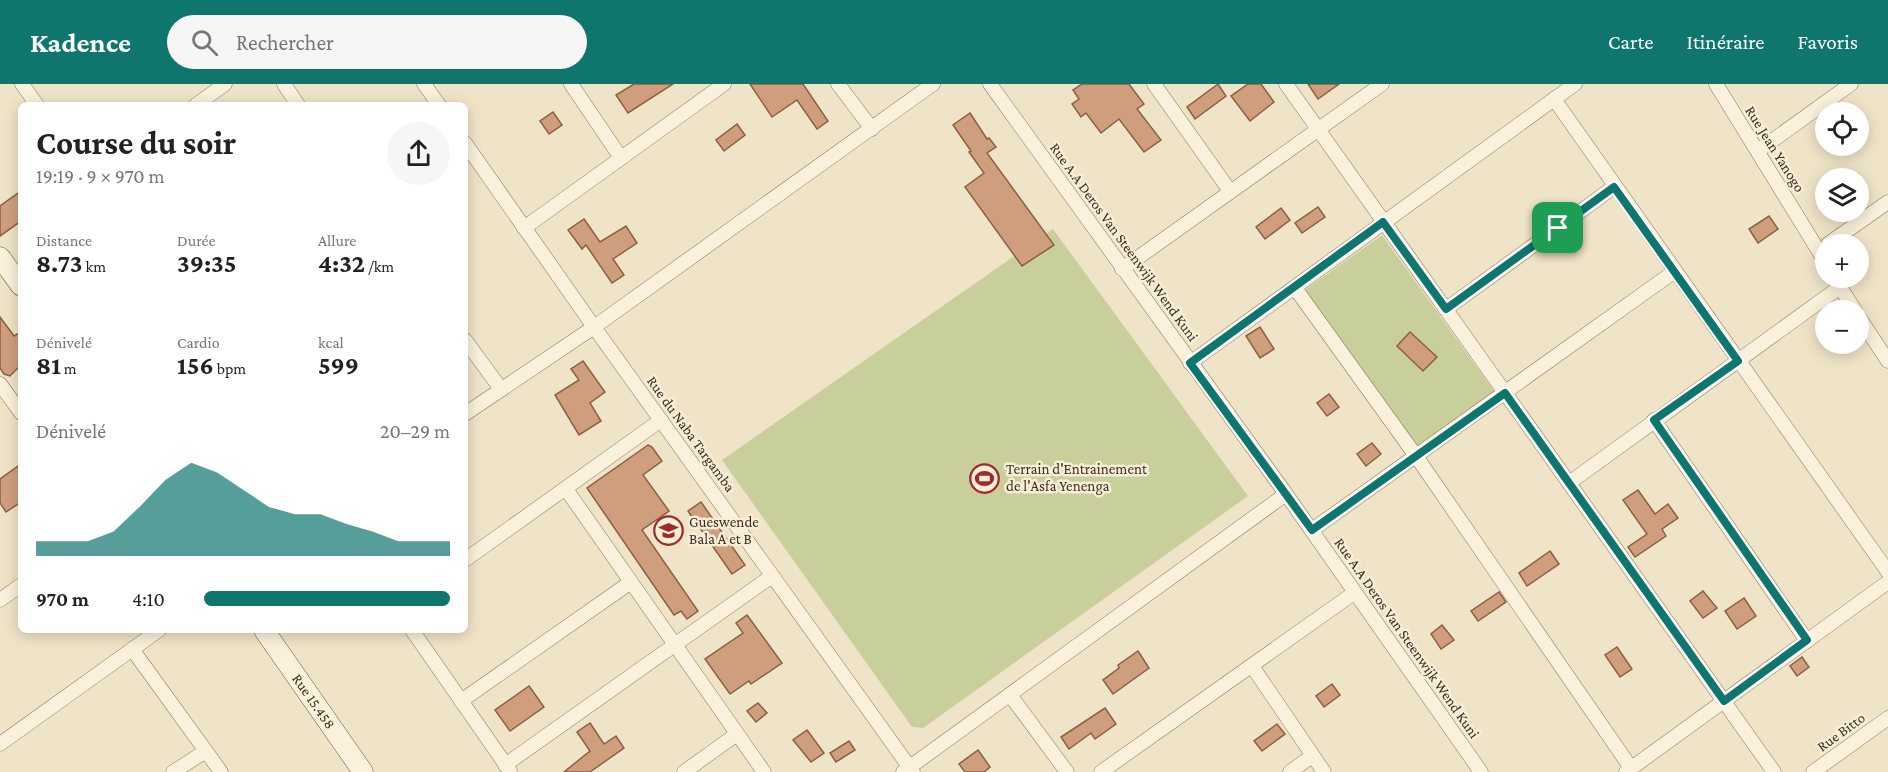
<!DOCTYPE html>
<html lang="fr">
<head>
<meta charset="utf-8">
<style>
  :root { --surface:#fff; --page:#f6f6f6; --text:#222; --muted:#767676; --accent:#0f766e }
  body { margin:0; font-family:"Crimson Pro",serif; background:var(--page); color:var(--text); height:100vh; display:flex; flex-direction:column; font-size:22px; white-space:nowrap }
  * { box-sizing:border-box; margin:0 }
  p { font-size:20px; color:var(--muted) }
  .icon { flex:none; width:33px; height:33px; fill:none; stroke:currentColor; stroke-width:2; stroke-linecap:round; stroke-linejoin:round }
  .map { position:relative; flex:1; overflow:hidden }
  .details { position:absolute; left:18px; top:18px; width:450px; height:531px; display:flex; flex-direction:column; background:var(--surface); border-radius:9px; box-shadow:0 3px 15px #0003 }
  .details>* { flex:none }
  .fabs { position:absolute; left:1815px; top:18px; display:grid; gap:12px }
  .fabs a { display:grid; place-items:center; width:54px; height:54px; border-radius:50%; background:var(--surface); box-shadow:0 3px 15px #0003; font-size:30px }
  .pin { position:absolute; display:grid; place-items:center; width:51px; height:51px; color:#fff; margin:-26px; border-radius:12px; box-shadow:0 3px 9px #0006 }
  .round { display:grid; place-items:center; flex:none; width:63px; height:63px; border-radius:32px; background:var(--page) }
  .head { display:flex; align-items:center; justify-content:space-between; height:102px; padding:0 18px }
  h1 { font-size:33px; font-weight:700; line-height:45px }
  .stats { display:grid; grid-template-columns:repeat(3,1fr); gap:9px; height:102px; padding:6px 18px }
  .stats div { display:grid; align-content:center }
  .stats b { font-size:26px; font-weight:700 }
  .stats small { font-size:16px; font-weight:400 }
  .stats p { font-size:16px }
  .chart { height:168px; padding:12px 18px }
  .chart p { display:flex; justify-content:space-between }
  .chart svg { width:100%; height:108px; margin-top:6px; fill:var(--accent); opacity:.7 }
  ul { padding:0 18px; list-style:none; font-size:20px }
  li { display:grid; grid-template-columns:96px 72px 1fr; align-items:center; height:45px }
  li i { height:15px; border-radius:8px; background:var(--accent) }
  header { display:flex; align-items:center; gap:36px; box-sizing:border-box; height:84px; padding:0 30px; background:var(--accent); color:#fff }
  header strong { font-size:28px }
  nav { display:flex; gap:33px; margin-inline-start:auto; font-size:21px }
  .search { width:420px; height:54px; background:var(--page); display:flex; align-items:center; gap:15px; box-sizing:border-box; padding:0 21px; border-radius:33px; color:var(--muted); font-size:22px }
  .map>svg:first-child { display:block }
</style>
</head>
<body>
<header>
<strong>Kadence</strong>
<div class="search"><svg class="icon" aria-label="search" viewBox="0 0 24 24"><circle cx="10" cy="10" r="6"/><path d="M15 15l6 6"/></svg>Rechercher</div>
<nav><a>Carte</a><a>Itinéraire</a><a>Favoris</a></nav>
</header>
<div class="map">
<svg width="1888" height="688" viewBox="0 0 1888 688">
  <rect width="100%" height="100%" fill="#f0e4c8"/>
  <g fill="#c9cf9b">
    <polygon points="1053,145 1248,412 923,644 912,643 722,376"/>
    <polygon points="1382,151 1496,310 1415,367 1302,208"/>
  </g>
  <g fill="#cf9f7d" stroke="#8d5f41" stroke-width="1.5">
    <polygon points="634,0 673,0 628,29 616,11"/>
    <polygon points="750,0 803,0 828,37 817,45 797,16 772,33"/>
    <polygon points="1082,0 1129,0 1144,20 1137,25 1161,56 1144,68 1119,35 1101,49 1086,29 1081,33 1072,20 1079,15 1073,6"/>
    <polygon points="1218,0 1226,12 1195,35 1187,23"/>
    <polygon points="1248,0 1261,0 1274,18 1250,37 1231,12"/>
    <polygon points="1308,0 1339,0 1318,15"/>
    <polygon points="553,28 562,41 549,50 540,37"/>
    <polygon points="970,29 987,55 989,54 996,63 987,69 1054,161 1022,182 965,103 984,89 969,68 971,67 953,41"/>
    <polygon points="737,40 745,51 724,67 716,56"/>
    <polygon points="21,107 21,137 0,152 0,122"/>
    <polygon points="1318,123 1325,133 1302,149 1295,139"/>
    <polygon points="1281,124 1290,136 1265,155 1256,143"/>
    <polygon points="1769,132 1778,145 1758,159 1749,145"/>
    <polygon points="584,135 600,158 626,142 637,159 613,175 624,191 612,199 586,161 582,165 568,146"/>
    <polygon points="0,233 14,252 21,248 21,281 10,292 4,290 0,284"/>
    <polygon points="1260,243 1274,265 1260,274 1246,252"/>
    <polygon points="1410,248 1437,273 1423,287 1397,262"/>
    <polygon points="583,277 605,308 590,319 601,337 579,351 555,311 579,296 571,285"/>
    <polygon points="1329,310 1339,323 1327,332 1317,319"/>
    <polygon points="1372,359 1381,370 1366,382 1357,370"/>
    <polygon points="648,361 652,363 662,377 643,391 669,427 642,446 698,527 687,535 681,527 674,531 587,404"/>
    <polygon points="21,380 21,418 6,428 0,419 0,395"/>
    <polygon points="1638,406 1655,430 1668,420 1678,434 1662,445 1666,452 1635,473 1628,463 1647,450 1623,416"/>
    <polygon points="701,418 745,481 732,490 688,427"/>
    <polygon points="1550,467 1559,480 1527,502 1519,489"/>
    <polygon points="1703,507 1717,524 1703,534 1690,517"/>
    <polygon points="1499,508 1506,518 1478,537 1471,527"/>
    <polygon points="1744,514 1756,532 1737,545 1725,527"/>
    <polygon points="747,531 782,579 751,600 749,597 730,610 705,575 743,549 736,539"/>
    <polygon points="1442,541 1454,556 1441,565 1431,550"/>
    <polygon points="1617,563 1632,585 1620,593 1605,571"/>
    <polygon points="1138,567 1149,584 1113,610 1103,596 1119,584 1118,581"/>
    <polygon points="1802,573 1809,583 1797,592 1790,582"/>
    <polygon points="1332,600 1340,611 1324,623 1316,612"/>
    <polygon points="529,602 544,623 510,647 495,626"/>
    <polygon points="758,619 767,629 756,638 747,627"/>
    <polygon points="1105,624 1116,640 1095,655 1091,649 1069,665 1061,653"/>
    <polygon points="590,639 604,660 616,652 624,664 590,688 564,688 590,667 577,648"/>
    <polygon points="1277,640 1285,650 1262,667 1254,657"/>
    <polygon points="807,646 824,669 811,678 793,656"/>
    <polygon points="849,657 855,666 836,678 830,669"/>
    <polygon points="978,666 990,683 984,688 965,688 959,680"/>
  </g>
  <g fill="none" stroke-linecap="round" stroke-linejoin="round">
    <defs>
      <g id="minor">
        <polyline points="22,0 37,21"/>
        <polyline points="284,0 298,21"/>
        <polyline points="424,0 439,21"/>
        <polyline points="571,0 621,74"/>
        <polyline points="838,0 872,45"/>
        <polyline points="990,0 1286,410 1481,688"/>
        <polyline points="1154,0 1230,107"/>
        <polyline points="1286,0 1774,688"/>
        <polyline points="1716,0 1826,179"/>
        <polyline points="1554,15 1888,488"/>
        <polyline points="196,21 225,0"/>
        <polyline points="465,59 594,243 913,688"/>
        <polyline points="1758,67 1851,0"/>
        <polyline points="524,144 724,0"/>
        <polyline points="1828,160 1888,118"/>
        <polyline points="1122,185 1382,0"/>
        <polyline points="1834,194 1855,226"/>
        <polyline points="1295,204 1416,372 1631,684"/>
        <polyline points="1446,225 1614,103"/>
        <polyline points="1858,232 1888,277"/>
        <polyline points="465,256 501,305"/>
        <polyline points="1190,279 1575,0"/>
        <polyline points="0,300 21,329"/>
        <polyline points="465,330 594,243 933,0"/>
        <polyline points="1654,336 1807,557"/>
        <polyline points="1569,399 1840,203"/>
        <polyline points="566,405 764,688"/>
        <polyline points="1312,446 1675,187"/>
        <polyline points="465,476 661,336"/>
        <polyline points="0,516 21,501"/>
        <polyline points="412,546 510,687"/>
        <polyline points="132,565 221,688"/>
        <polyline points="1252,582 1324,688"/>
        <polyline points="1010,611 1067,688"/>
        <polyline points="461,617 631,498"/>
        <polyline points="0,660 159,546"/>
        <polyline points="505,681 772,492"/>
        <polyline points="173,688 206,667"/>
        <polyline points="684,688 737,650"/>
        <polyline points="903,688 1286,410"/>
        <polyline points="1101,688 1354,509"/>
        <polyline points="1290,688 1312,672"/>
        <polyline points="1626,688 1888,498"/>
        <polyline points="1813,688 1888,634"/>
      </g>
      <g id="secondary">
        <polyline points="0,173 21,202"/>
        <path id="s1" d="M264,546L363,688"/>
      </g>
    </defs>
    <use href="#minor" stroke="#8d765c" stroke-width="15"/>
    <use href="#secondary" stroke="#6f573f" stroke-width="21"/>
    <use href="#minor" stroke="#faf1dc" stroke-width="14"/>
    <use href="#secondary" stroke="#faf1dc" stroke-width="20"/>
  </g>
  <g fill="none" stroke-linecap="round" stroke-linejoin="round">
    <defs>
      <polygon id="route" points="1614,103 1738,277 1654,336 1807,556 1724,617 1505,309 1312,446 1190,279 1383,138 1446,225"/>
    </defs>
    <use href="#route" stroke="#fff" stroke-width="12"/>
    <use href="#route" stroke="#0f766e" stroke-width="8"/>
  </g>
  <defs>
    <symbol id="stadium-ring" viewBox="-11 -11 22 22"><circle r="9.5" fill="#f7eed8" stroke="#9e2a2b" stroke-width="1.5"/><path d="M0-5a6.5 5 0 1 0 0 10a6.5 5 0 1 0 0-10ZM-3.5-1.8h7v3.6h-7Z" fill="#9e2a2b"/></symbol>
    <symbol id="school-ring" viewBox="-11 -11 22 22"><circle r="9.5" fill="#f7eed8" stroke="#9e2a2b" stroke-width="1.5"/><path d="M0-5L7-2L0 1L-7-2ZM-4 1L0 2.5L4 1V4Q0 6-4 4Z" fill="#9e2a2b"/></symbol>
  </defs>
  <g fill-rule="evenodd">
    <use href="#stadium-ring" x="968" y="378" width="33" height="33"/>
    <use href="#school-ring" x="652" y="430" width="33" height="33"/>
  </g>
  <g text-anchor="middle" stroke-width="5" stroke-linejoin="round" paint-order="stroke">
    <g font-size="15" fill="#3d2e20" stroke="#f7eed8">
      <text transform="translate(1775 65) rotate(58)" y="5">Rue Jean Yanogo</text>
      <text transform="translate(1124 158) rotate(54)" y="5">Rue A.A Deros Van Steenwijk Wend Kuni</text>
      <text transform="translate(691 350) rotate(54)" y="5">Rue du Naba Targamba</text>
      <text transform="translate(1407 554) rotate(55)" y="5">Rue A.A Deros Van Steenwijk Wend Kuni</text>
      <text dy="5" stroke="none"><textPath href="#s1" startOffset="87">Rue 15.458</textPath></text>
      <text transform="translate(1841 648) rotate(-36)" y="5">Rue Bitto</text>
    </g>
    <g font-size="15" fill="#3d2e20" stroke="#f7eed8" text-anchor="start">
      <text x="1006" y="390">Terrain d'Entrainement<tspan x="1006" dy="17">de l'Asfa Yenenga</tspan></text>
      <text x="689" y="443">Gueswende<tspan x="689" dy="17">Bala A et B</tspan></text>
    </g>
  </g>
</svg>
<div class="fabs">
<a><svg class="icon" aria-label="locate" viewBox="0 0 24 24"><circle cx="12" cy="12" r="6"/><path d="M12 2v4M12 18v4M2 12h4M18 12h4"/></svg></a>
<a><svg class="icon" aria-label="layers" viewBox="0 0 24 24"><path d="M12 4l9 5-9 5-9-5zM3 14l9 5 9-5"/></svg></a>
<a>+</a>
<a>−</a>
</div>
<div class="pin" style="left:1558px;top:144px;background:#1e9e55"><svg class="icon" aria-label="arrive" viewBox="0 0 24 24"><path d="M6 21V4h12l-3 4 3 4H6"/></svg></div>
<section class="details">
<div class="head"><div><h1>Course du soir</h1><p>19:19 · 9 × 970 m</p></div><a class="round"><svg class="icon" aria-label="share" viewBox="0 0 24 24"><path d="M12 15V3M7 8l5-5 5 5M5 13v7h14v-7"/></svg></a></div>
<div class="stats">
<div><p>Distance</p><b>8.73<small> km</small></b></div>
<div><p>Durée</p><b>39:35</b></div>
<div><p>Allure</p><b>4:32<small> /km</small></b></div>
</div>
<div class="stats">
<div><p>Dénivelé</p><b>81<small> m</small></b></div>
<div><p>Cardio</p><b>156<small> bpm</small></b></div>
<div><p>kcal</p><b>599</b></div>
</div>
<div class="chart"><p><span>Dénivelé</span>20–29 m</p>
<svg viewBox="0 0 160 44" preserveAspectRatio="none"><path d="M0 44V38L10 38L20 38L30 34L40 24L50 13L60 6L70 10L80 17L90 24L100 27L110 27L120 31L130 34L140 38L150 38L160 38V44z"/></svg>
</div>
<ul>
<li><b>970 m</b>4:10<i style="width:100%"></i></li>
</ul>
</section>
</div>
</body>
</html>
